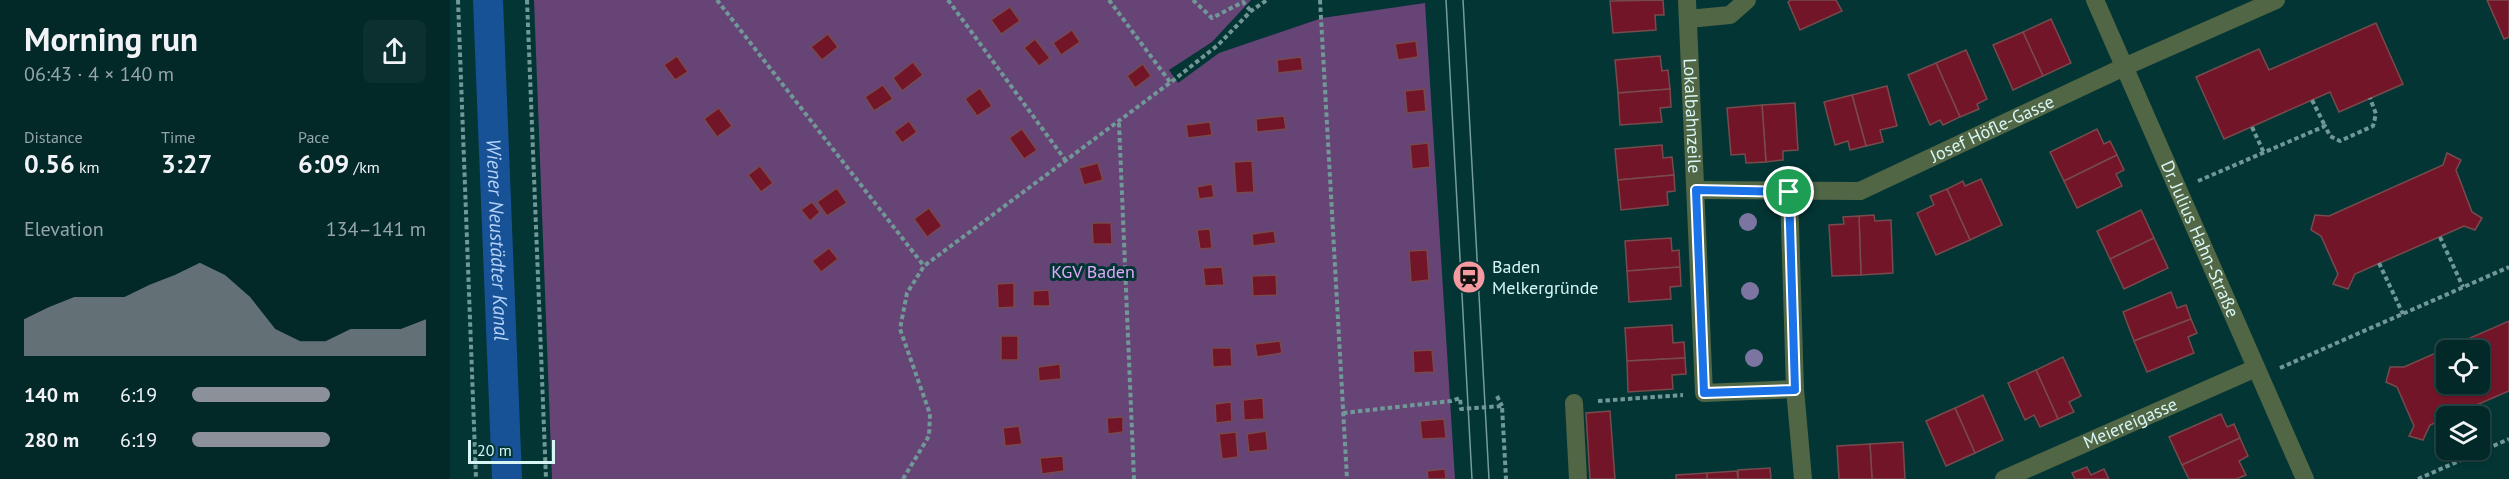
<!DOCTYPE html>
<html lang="en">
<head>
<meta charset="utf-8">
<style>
  :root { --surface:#022828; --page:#0c3030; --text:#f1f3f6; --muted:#96a6a8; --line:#234445; --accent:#8c9099 }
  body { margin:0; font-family:"PT Sans",sans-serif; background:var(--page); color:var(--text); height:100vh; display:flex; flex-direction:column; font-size:22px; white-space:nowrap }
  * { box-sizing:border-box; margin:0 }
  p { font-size:20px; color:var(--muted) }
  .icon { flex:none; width:33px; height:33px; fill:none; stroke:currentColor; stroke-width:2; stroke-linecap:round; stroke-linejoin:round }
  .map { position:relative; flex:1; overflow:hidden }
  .panel { display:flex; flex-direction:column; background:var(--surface); width:450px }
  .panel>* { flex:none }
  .fabs { position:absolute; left:1986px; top:340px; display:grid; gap:12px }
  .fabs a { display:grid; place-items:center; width:54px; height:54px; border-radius:9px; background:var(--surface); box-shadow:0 2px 4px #0004,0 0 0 2px var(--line); font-size:30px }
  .scale { position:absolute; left:18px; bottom:15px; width:87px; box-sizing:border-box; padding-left:6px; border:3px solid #d8f6f5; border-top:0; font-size:16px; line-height:21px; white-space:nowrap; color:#d8f6f5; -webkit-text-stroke:4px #033535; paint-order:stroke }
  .pin { position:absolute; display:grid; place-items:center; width:51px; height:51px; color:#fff; margin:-26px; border:3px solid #fff; border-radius:50%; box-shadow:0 2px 6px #0007 }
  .round { display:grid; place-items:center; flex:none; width:63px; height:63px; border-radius:9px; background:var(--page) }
  .headline { display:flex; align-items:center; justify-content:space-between; height:102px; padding:0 24px }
  h1 { font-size:33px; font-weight:700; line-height:45px }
  .metrics { display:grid; grid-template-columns:repeat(3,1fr); gap:9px; height:102px; padding:6px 24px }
  .metrics div { display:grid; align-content:center }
  .metrics b { font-size:26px; font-weight:700 }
  .metrics small { font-size:16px; font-weight:400 }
  .metrics p { font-size:16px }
  .chart { height:168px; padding:12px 24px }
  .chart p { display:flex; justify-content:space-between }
  .chart svg { width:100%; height:108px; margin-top:6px; fill:var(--accent); opacity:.7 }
  ul { padding:0 24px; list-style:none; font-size:20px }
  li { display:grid; grid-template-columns:96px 72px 1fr; align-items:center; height:45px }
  li i { height:15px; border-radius:8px; background:var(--accent) }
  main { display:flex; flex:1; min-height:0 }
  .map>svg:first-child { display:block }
</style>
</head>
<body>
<main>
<section class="panel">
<div class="headline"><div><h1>Morning run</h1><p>06:43 · 4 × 140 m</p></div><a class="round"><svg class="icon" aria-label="share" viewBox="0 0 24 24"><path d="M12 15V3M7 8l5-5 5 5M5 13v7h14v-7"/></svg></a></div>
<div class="metrics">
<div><p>Distance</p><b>0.56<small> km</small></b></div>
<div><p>Time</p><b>3:27</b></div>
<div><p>Pace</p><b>6:09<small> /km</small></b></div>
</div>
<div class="chart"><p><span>Elevation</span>134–141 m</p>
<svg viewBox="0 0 160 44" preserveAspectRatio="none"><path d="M0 44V29L10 24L20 20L30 20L40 20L50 15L60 11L70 6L80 11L90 20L100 33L110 38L120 38L130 33L140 33L150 33L160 29V44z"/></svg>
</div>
<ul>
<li><b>140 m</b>6:19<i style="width:59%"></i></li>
<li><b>280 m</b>6:19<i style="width:59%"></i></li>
</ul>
</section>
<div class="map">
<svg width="2059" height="479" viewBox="0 0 2059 479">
  <rect width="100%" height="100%" fill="#033535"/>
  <polygon fill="#674476" points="84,0 801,0 762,42 719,70 728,83 769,53 872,18 975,3 1005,479 102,479"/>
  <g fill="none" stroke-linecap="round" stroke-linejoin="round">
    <path stroke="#175297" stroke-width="30" id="s1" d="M38,0L57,479"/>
  </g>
  <g fill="#731529" stroke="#774a4d" stroke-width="1.5" fill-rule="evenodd">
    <polygon points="1213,0 1214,15 1205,15 1206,30 1163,33 1160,1"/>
    <polygon points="1341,0 1386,0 1392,11 1350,30 1338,2"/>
    <polygon points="2037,0 2059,0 2059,37 2054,39"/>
    <polygon points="560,7 570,21 551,34 541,20"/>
    <polygon points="1601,19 1621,63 1593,76 1573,32"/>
    <polygon points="1926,23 1953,84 1889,112 1880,92 1774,139 1746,77 1809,49 1819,70"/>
    <polygon points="622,30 630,42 611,55 603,43"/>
    <polygon points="1573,32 1593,76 1563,90 1543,45"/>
    <polygon points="378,34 388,47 372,60 361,47"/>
    <polygon points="585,39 600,58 589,66 574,48"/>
    <polygon points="966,41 968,57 948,60 945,44"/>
    <polygon points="1516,50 1537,99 1527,104 1529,109 1510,117 1486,63"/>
    <polygon points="227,56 238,72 225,80 214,65"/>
    <polygon points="1210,56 1212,71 1218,70 1220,89 1168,93 1165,60"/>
    <polygon points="851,57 853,70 828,73 827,60"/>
    <polygon points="463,62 473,75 452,91 443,78"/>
    <polygon points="1486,63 1510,117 1493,125 1490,120 1480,125 1458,75"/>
    <polygon points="693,64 701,76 685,88 677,76"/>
    <polygon points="433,85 443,99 424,111 415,97"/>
    <polygon points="1437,86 1447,126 1430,130 1433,142 1416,146 1402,95"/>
    <polygon points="530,88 542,106 527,116 515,99"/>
    <polygon points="974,89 976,111 957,113 955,91"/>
    <polygon points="1220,89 1221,107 1210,108 1212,122 1170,125 1168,93"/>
    <polygon points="1402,95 1416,146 1400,150 1398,141 1385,145 1374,102"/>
    <polygon points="1345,103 1348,150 1333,151 1333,160 1316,162 1312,105"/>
    <polygon points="1312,105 1316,162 1296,163 1295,154 1281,155 1277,108"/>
    <polygon points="269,108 282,126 267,137 254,119"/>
    <polygon points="834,116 836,129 807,132 806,119"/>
    <polygon points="459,121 467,132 452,143 444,132"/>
    <polygon points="760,122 762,135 738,138 736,125"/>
    <polygon points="572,129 587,150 574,159 559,138"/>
    <polygon points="1647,129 1654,144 1660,141 1667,155 1614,181 1600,152"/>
    <polygon points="978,143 980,167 962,169 960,145"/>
    <polygon points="1212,145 1213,158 1222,157 1224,175 1168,180 1165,149"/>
    <polygon points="1997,153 2011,160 2006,170 2022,212 2032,218 2025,230 2014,226 1905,274 1898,289 1883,284 1888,274 1871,236 1861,230 1865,215 1879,216 1993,165"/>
    <polygon points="1667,155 1674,170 1666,174 1672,186 1627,208 1614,181"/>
    <polygon points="802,161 804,192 786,193 784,162"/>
    <polygon points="648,163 653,180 634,185 629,168"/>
    <polygon points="310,166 323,183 311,192 298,175"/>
    <polygon points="1224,175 1225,191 1217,192 1218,205 1171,210 1168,180"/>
    <polygon points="1531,179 1552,225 1520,240 1497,189 1513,181 1515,186"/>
    <polygon points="762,184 764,197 749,199 747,187"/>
    <polygon points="387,188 397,203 377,216 367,202"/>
    <polygon points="1497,189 1520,240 1486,255 1467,213 1484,205 1480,196"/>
    <polygon points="362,202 370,212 360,221 351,210"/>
    <polygon points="479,208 492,226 477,237 464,219"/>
    <polygon points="1691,210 1704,238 1660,259 1647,231"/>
    <polygon points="1424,215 1425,221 1441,220 1443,273 1411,275 1409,216"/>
    <polygon points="1409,216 1411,275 1382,276 1379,225 1394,224 1393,217"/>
    <polygon points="642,223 661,223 662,244 643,244"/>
    <polygon points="760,229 762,248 750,249 747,230"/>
    <polygon points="824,231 826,243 803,246 802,234"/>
    <polygon points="1221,238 1222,251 1229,250 1230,267 1177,271 1175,241"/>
    <polygon points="1704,238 1718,268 1674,289 1660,259"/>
    <polygon points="379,248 388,259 371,272 362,261"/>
    <polygon points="977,250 979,280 961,282 959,251"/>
    <polygon points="772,267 774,285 755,286 753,268"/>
    <polygon points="1230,267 1231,286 1220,287 1221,299 1179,302 1177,271"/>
    <polygon points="826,275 827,295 803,296 802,276"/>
    <polygon points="564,283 564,307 548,308 547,284"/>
    <polygon points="599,290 600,306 583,306 583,291"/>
    <polygon points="1721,292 1727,308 1736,305 1741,319 1684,341 1673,312"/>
    <polygon points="1741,319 1747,333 1738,337 1744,353 1697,372 1684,341"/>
    <path d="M2059,321V391L1980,425L1973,440L1959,436L1964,426L1947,387L1936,382L1940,367H1954ZM1996,351H2030V384H1996Z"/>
    <polygon points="1222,325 1223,343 1234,342 1235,358 1177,361 1175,328"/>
    <rect x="551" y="336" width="17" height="24"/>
    <polygon points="830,341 832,353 807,357 805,344"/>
    <polygon points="762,348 781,348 782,366 763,367"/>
    <polygon points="982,350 984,372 964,373 963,351"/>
    <polygon points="1613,357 1631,396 1619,402 1624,412 1608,419 1586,370"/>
    <polygon points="1235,358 1236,374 1222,375 1223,389 1178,392 1177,361"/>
    <polygon points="610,364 611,379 589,381 588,367"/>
    <polygon points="1586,370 1608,419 1590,427 1584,415 1575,420 1558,383"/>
    <polygon points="1533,395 1553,440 1525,453 1505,408"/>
    <polygon points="813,398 814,419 794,420 793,400"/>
    <polygon points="781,402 782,421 766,423 765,404"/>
    <polygon points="1505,408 1525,453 1496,466 1476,421"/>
    <polygon points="1160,411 1165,479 1140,479 1136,413"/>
    <polygon points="1771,414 1777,427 1784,424 1790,438 1732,465 1719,437"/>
    <polygon points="673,417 673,432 658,434 657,418"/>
    <polygon points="994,419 996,438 972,439 970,421"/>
    <polygon points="569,426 572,444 555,446 553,428"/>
    <polygon points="816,431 818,450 799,452 797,434"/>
    <polygon points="786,432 788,457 772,459 769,434"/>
    <polygon points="1790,438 1798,456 1789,461 1796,475 1786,479 1739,479 1732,465"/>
    <polygon points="1453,442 1455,479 1422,479 1420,444"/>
    <polygon points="1420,444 1422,479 1389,479 1387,446"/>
    <polygon points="613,456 614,471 592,474 590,458"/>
    <polygon points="1637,467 1641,475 1654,469 1659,479 1625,479 1622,473"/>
    <polygon points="1320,468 1321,479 1288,479 1288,470"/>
    <polygon points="995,469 996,479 978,479 977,471"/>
    <polygon points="1287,471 1288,479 1257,479 1257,473"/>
    <polygon points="1257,473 1257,479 1226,479 1226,475"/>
  </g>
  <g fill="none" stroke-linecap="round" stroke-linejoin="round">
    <g stroke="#709897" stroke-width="4" stroke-dasharray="4.5 3" stroke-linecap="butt">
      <polyline points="8,0 26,479"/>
      <polyline points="77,0 96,479"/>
      <polyline points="267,0 474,266"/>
      <polyline points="498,0 616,161"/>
      <polyline points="659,0 720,82"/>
      <polyline points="743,0 762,18 793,2 801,11"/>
      <polyline points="870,0 897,479"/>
      <polyline points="1862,100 1875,126"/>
      <polyline points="669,123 684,479"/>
      <polyline points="1802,127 1814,153"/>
      <polyline points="1748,181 1875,126 1880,136 1890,141 1923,126 1926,114 1920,98"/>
      <polyline points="1990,237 2013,287"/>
      <polyline points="1929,263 1953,314"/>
      <polyline points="1830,368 2059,267"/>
      <polyline points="1047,396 1052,406"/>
      <polyline points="1148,401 1233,395"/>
      <polyline points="893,413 1001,401 1010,398 1011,409 1052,406 1056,479"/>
      <polyline points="2002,416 2002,417"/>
      <polyline points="453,479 479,436 480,414 450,329 457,293 474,266 725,79 768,45 801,11 817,0"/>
      <polyline points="1968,479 2059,439"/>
    </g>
    <g stroke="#506645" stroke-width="18">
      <path id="s2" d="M1237,0L1254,393L1345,389"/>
      <path id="s3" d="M1645,0L1855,479"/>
      <polyline points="1238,19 1280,15 1297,0"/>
      <path id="s4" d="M1246,190L1410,191L1674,67L1826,0"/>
      <polyline points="1339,192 1345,389 1353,479"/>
      <polyline points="1124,403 1128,479"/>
      <path id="s5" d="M1554,479L1806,368"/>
    </g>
    <g stroke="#759c9c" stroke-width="1.5">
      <polyline points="996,0 1022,479"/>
      <polyline points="1013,0 1039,479"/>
    </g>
  </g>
  <g fill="#7d75a1">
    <circle cx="1298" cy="222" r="9"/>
    <circle cx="1300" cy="291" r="9"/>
    <circle cx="1304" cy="358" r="9"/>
  </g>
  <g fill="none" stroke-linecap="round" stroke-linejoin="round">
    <defs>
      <polygon id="route" points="1246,190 1339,192 1345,390 1254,393"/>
    </defs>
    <use href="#route" stroke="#fff" stroke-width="12"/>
    <use href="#route" stroke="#1a73e8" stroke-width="8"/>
  </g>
  <defs>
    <symbol id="station-disc" viewBox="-11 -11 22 22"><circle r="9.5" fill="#f49aa1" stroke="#033535"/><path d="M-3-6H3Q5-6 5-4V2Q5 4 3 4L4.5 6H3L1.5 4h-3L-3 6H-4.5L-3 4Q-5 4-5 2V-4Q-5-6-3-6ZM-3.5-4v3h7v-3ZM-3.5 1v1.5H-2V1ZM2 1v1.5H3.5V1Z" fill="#111"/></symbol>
  </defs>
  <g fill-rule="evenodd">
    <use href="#station-disc" x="1000" y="258" width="38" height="38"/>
  </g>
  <g text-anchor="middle" stroke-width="6" stroke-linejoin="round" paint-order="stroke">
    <g font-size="18" fill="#d8f6f5" stroke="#033535">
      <text dy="6" stroke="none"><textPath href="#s2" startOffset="116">Lokalbahnzeile</textPath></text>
      <text dy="6" stroke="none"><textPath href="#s4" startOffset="310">Josef Höfle-Gasse</textPath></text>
      <text dy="6" stroke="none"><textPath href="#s3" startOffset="261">Dr. Julius Hahn-Straße</textPath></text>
      <text dy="6" stroke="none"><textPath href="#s5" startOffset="138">Meiereigasse</textPath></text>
    </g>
    <g font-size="18" fill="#d8f6f5" stroke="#033535" text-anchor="start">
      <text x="1042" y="273">Baden<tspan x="1042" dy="21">Melkergründe</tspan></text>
    </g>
    <g font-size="18" fill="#e1a9fa" stroke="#033535">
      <text x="643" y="278">KGV Baden</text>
    </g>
    <g font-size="20" font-style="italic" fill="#b6d3fa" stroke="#033535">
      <text dy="7" stroke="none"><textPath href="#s1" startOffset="240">Wiener Neustädter Kanal</textPath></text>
    </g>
  </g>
</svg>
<div class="fabs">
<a><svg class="icon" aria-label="locate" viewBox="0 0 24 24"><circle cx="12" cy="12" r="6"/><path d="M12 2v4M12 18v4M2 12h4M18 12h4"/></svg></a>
<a><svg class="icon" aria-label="layers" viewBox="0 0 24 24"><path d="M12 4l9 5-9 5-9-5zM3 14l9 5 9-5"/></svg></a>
</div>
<div class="scale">20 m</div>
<div class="pin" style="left:1339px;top:192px;background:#1e9e55"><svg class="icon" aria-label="arrive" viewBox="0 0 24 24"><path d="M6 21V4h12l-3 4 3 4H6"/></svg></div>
</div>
</main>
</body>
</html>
